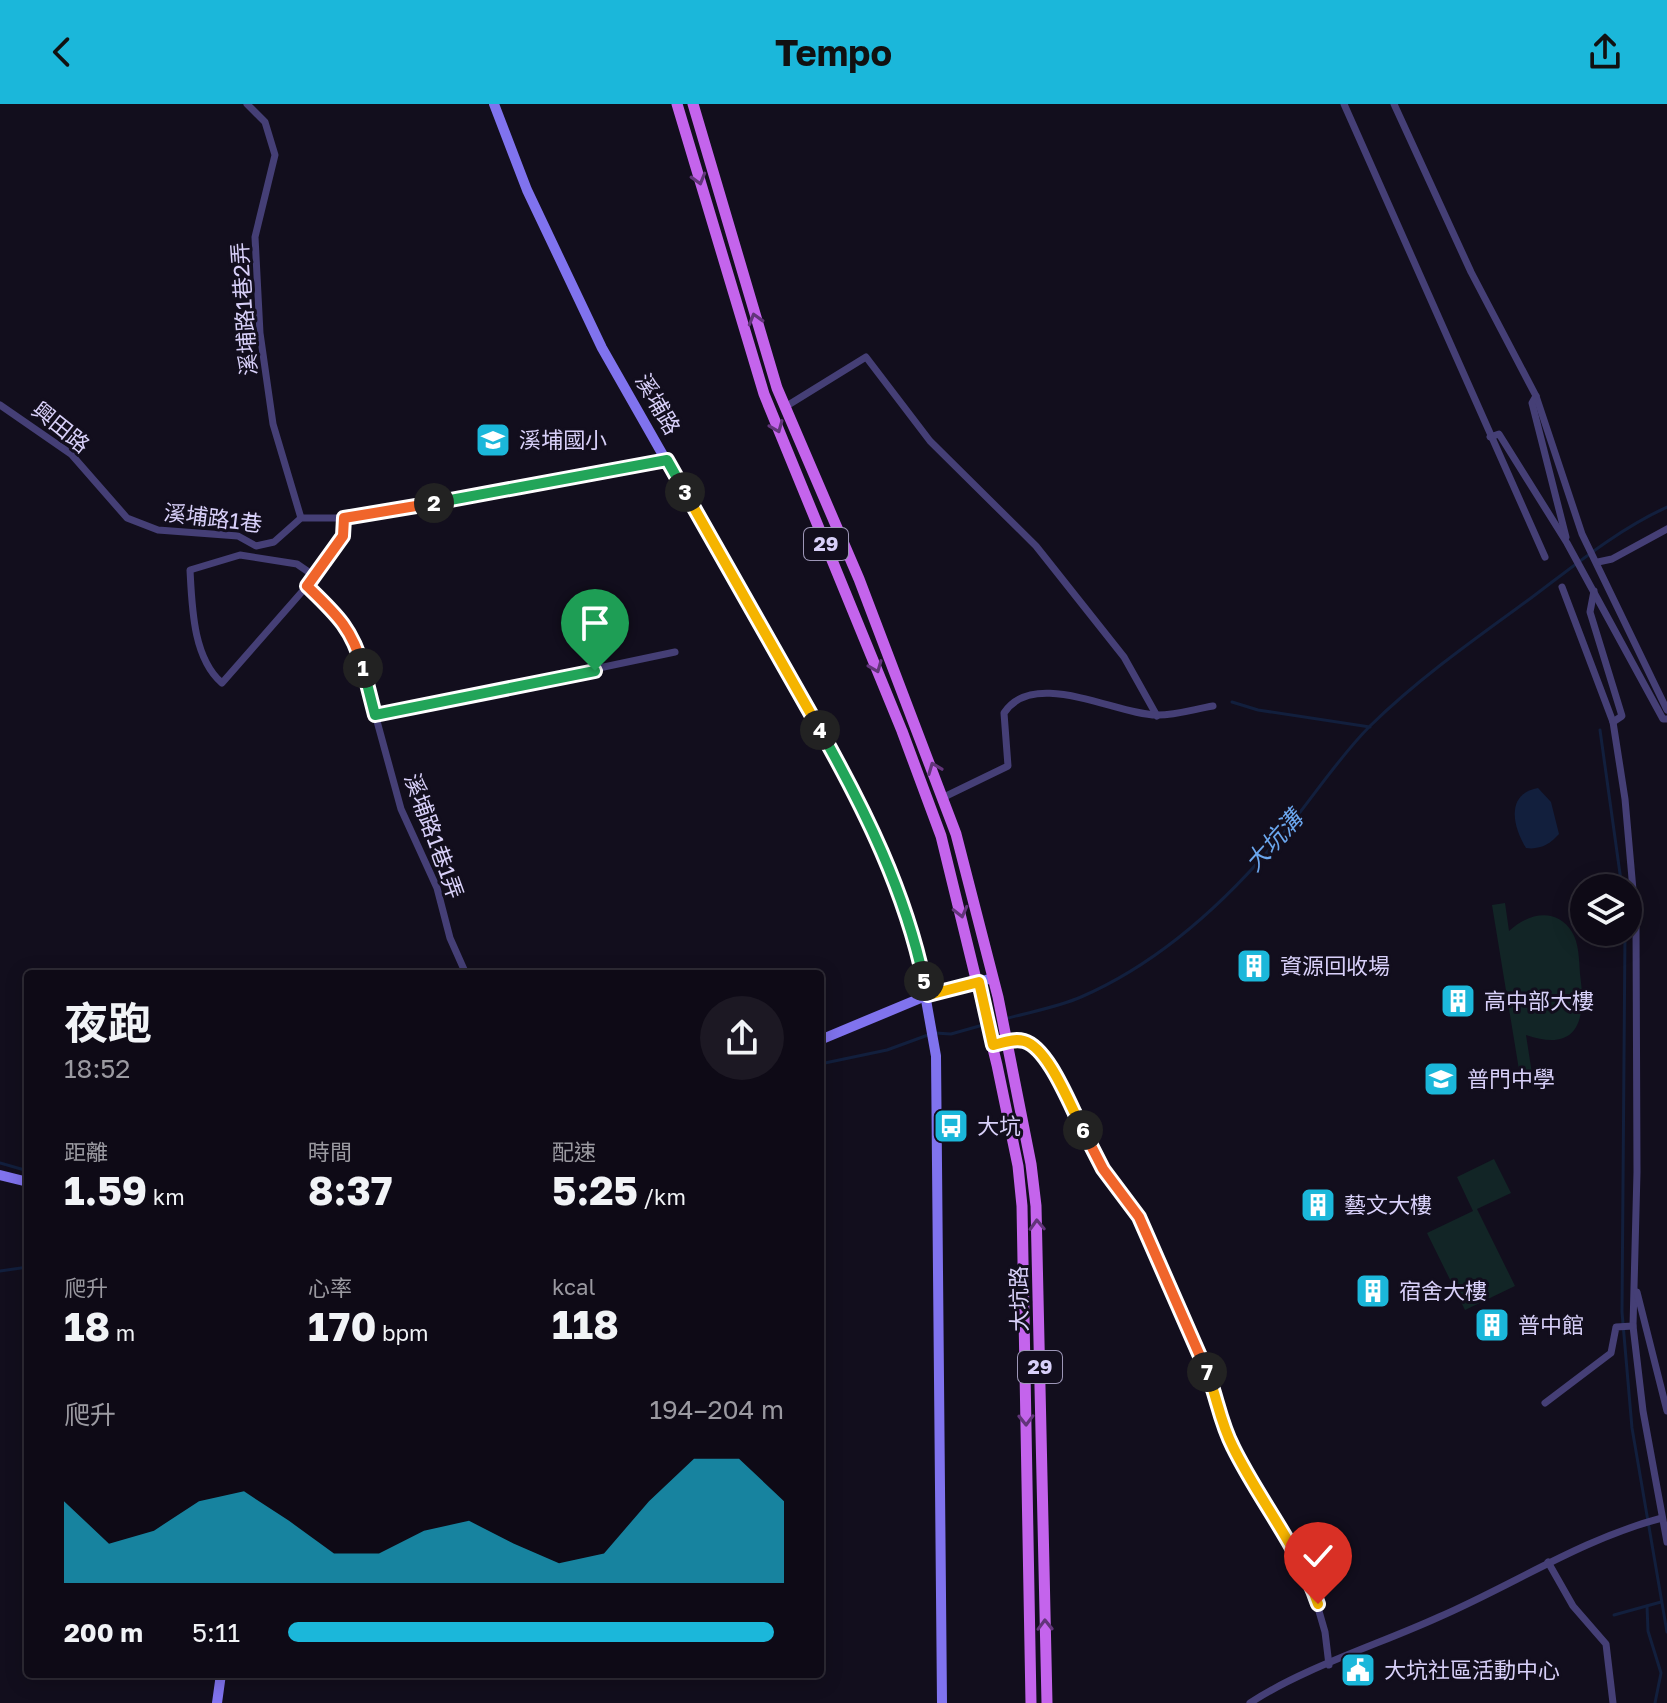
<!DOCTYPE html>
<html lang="zh-TW">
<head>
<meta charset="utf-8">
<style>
  :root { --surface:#0e0a16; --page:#1c1823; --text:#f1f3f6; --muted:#9b9aa1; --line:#2e2b35; --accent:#1bb7da }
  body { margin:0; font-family:"Golos Text","Noto Sans TC",sans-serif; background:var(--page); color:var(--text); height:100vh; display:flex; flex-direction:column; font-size:30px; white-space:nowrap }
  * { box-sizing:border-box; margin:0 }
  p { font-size:26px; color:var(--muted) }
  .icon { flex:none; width:44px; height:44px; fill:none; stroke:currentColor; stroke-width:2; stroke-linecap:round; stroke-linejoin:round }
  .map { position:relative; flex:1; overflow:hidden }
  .sheet { position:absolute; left:24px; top:866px; width:800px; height:708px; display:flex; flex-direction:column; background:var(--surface); border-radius:8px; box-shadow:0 4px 20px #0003,0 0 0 2px var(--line) }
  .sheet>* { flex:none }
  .buttons { position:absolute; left:1570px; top:770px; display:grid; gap:16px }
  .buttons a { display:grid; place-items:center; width:72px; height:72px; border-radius:50%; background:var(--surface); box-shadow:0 4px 20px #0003,0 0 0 2px var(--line); font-size:40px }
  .pin { position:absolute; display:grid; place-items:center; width:68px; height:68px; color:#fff; margin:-82px -34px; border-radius:50% 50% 50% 0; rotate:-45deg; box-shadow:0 0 8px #0007 }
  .pin .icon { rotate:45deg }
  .km { position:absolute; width:40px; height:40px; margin:-20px; border-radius:50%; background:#222; color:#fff; font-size:22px; line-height:40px; text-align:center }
  .round { display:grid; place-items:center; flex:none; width:84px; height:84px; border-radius:42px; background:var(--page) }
  .overview { display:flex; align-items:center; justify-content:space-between; height:136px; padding:0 40px }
  h1 { font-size:44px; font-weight:700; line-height:60px }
  .figures { display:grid; grid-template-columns:repeat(3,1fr); gap:12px; height:136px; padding:8px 40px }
  .figures div { display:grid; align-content:center }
  .figures b { font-size:40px; font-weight:700 }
  .figures small { font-size:22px; font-weight:400 }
  .figures p { font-size:22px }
  .chart { height:224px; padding:16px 40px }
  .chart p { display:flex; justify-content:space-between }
  .chart svg { width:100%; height:144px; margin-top:8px; fill:var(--accent); opacity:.7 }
  ul { padding:0 40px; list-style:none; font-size:26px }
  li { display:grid; grid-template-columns:128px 96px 1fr; align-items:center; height:60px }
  li i { height:20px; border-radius:10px; background:var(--accent) }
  header { display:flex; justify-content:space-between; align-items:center; height:104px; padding:0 40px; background:var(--accent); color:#111; font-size:36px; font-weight:700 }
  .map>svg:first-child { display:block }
</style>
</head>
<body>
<header><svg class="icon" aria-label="back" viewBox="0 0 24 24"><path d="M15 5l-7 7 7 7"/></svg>Tempo<svg class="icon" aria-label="share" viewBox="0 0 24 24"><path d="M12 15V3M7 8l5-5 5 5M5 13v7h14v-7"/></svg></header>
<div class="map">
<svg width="1667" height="1599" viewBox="0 0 1667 1599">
  <rect width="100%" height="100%" fill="#120e1d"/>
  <g fill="#122526">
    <path d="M1505,799L1509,827C1527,810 1556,802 1572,828C1579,839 1579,856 1580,870C1586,912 1581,950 1526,931L1533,976L1521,978L1492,801Z"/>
    <polygon points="1494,1055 1511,1089 1477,1105 1515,1182 1465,1206 1427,1129 1473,1107 1457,1073"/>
  </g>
  <path fill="#121f3d" d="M1538,684L1551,698L1559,730C1550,740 1540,746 1526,744C1513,723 1505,690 1538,684Z"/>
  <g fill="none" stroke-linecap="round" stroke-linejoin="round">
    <g stroke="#121f3d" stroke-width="3">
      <polyline points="1232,598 1258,606 1370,623"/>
      <polyline points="1600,626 1622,784"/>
      <polyline points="1625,828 1622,1208 1632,1324 1667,1528"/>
      <path d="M1005,915C1030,908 1058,903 1081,893C1162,858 1231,793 1286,726C1314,692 1339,653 1370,622C1419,574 1476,534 1531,494C1575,461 1617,426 1667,403"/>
      <polyline points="935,929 951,930 983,921"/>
      <polyline points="820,960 887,946 928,931"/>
      <polyline points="0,1059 28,1067"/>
      <polyline points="0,1167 28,1163"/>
      <polyline points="1647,1502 1648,1527 1661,1569 1655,1599"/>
      <polyline points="1614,1511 1661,1498"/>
    </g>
    <g stroke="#453f76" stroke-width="7">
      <polyline points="247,0 265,18 275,51 255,133 260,229 273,320 301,414"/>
      <polyline points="1344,0 1545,453"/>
      <polyline points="1394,0 1471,168 1536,292 1582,430 1667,606"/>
      <polyline points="1536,292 1532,299 1566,433"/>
      <polyline points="0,301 71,350 127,414 158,426 238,432 256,442 274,438 301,414 344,414 667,356"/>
      <polyline points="785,303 866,253 930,337 1036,442 1124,553 1157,612"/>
      <polyline points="1490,333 1499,330 1567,439 1663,615 1667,615"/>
      <polyline points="1598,458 1612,455 1667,425"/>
      <path d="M313,471L297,460L240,451L190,466C192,503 193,554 222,579L307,482L343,432L344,414"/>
      <polyline points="307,482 354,533 401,705 437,784 450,834 466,870"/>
      <polyline points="1562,483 1613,618 1625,695 1636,820 1637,1068 1633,1222 1643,1307 1667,1438"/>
      <polyline points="1594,487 1590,508 1622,612 1613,618"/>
      <polyline points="375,611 675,548"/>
      <path d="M944,693L1008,662L1004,609C1034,563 1119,612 1158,611C1176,611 1195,605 1213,602"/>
      <polyline points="993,941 1013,936 1036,944 1049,961 1103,1065 1139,1113 1213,1282 1218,1312 1255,1385 1310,1476 1325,1528 1329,1561"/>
      <polyline points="1637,1188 1667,1307"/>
      <polyline points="1545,1299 1611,1249 1616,1223 1633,1222"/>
      <polyline points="1548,1458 1573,1502 1606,1540 1613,1599"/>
      <path d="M1250,1599C1303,1564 1380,1540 1439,1513C1515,1480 1582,1435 1662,1414"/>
    </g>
    <g stroke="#8073ee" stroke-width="10">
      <polyline points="494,0 527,86 602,244 836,655 891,766 915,834 936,952 942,1599"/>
      <polyline points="820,936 928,891 993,874"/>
      <polyline points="0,1071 28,1078"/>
      <polyline points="217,1599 221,1570"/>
    </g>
    <g stroke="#c464ec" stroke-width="11">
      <polyline points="677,0 764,290 902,627 941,732 997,961 1018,1062 1022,1102 1031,1599"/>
      <polyline points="693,0 777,284 859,475 956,730 998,893 1031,1060 1036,1102 1047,1599"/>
    </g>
  </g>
  <defs><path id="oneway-chevron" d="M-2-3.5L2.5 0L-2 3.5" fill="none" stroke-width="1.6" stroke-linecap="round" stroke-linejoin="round" transform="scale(2)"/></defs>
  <g stroke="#62357a">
    <use href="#oneway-chevron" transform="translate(699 75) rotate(74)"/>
    <use href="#oneway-chevron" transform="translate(755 215) rotate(-106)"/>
    <use href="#oneway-chevron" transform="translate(777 323) rotate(68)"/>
    <use href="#oneway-chevron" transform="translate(876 563) rotate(68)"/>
    <use href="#oneway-chevron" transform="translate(934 664) rotate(-111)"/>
    <use href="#oneway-chevron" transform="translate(961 808) rotate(76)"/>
    <use href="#oneway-chevron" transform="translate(1037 1121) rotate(-92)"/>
    <use href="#oneway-chevron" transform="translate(1026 1316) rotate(89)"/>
    <use href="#oneway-chevron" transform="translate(1045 1521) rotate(-91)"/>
  </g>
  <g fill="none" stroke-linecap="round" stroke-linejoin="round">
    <defs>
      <polyline id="split-1" points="363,564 375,611 595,567"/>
      <path id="split-2" d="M363,564C352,524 336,510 307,482L343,432L344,414L434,399"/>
      <polyline id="split-3" points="434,399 667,356 685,388"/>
      <polyline id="split-4" points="685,388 820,626"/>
      <path id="split-5" d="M820,626C865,706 905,787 924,877"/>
      <path id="split-6" d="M924,877L928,891L979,878L993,941C1003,939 1013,934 1024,937C1049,944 1071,1004 1083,1026"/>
      <polyline id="split-7" points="1083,1026 1103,1065 1139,1113 1207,1268"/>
      <path id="split-8" d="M1207,1268C1217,1293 1220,1318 1233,1343C1259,1396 1299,1444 1318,1500"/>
    </defs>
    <use href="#split-1" stroke="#fff" stroke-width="16"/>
    <use href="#split-2" stroke="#fff" stroke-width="16"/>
    <use href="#split-3" stroke="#fff" stroke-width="16"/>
    <use href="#split-4" stroke="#fff" stroke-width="16"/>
    <use href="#split-5" stroke="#fff" stroke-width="16"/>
    <use href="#split-6" stroke="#fff" stroke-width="16"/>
    <use href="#split-7" stroke="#fff" stroke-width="16"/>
    <use href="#split-8" stroke="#fff" stroke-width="16"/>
    <use href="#split-1" stroke="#22a559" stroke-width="10"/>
    <use href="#split-2" stroke="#f0652b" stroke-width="10"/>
    <use href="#split-3" stroke="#22a559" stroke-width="10"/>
    <use href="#split-4" stroke="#f5b400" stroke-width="10"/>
    <use href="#split-5" stroke="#22a559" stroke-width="10"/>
    <use href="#split-6" stroke="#f5b400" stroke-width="10"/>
    <use href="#split-7" stroke="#f0652b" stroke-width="10"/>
    <use href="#split-8" stroke="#f5b400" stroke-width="10"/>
  </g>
  <defs>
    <symbol id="school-square" viewBox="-11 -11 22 22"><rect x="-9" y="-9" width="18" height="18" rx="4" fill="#1bb7da" stroke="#120e1d"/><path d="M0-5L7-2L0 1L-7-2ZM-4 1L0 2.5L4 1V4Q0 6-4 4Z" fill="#fff"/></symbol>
    <symbol id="building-square" viewBox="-11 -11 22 22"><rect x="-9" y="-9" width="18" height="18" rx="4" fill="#1bb7da" stroke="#120e1d"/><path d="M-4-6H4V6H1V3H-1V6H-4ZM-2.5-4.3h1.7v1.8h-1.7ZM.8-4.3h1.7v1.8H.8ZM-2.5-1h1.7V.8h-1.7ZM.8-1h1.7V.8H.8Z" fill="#fff"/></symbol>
    <symbol id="bus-square" viewBox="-11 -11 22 22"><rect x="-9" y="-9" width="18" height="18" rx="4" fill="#1bb7da" stroke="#120e1d"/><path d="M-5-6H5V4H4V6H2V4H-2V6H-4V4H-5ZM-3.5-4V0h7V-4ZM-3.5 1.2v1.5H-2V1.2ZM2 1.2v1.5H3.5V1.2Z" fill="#fff"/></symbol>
    <symbol id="civic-square" viewBox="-11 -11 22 22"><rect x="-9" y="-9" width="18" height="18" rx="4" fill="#1bb7da" stroke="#120e1d"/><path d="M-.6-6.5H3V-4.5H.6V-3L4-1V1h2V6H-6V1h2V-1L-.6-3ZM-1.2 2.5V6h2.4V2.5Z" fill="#fff"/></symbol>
  </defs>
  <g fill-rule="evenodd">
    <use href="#school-square" x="473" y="316" width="40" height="40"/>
    <use href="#building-square" x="1234" y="842" width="40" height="40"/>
    <use href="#building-square" x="1438" y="877" width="40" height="40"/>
    <use href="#school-square" x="1421" y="955" width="40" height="40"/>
    <use href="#bus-square" x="931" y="1002" width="40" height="40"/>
    <use href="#building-square" x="1298" y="1081" width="40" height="40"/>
    <use href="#building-square" x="1353" y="1167" width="40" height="40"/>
    <use href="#building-square" x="1472" y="1201" width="40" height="40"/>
    <use href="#civic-square" x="1338" y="1546" width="40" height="40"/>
  </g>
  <g text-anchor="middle" stroke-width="6" stroke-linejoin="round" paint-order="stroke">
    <g fill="#120e1d" stroke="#9d96b7" stroke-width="2">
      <rect x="804" y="424" width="44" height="32" rx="6"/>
      <rect x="1018" y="1247" width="44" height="32" rx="6"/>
    </g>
    <g font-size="20" font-weight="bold" fill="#d8d0f9">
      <text x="826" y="447">29</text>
      <text x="1040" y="1270">29</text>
    </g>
    <g font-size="22" fill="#d8d0f9" stroke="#120e1d">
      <text transform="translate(244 205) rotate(-94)" y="8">溪埔路1巷2弄</text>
      <text transform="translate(658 300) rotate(60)" y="8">溪埔路</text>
      <text transform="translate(61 323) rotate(39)" y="8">興田路</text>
      <text transform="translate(213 414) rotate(7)" y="8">溪埔路1巷</text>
      <text transform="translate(434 732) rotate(70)" y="8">溪埔路1巷1弄</text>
      <text transform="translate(1019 1195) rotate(-91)" y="8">大坑路</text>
    </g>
    <g font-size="22" fill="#d8d0f9" stroke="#120e1d" text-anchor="start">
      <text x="519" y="344">溪埔國小</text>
      <text x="1280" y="870">資源回收場</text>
      <text x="1484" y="905">高中部大樓</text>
      <text x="1467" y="983">普門中學</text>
      <text x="977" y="1030">大坑</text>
      <text x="1344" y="1109">藝文大樓</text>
      <text x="1399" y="1195">宿舍大樓</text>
      <text x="1518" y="1229">普中館</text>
      <text x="1384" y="1574">大坑社區活動中心</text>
    </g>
    <g font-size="24" font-style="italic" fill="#6ba6ed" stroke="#120e1d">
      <text transform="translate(1274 737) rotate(-48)" y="8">大坑溝</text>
    </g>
  </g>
</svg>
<div class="buttons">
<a><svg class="icon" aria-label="layers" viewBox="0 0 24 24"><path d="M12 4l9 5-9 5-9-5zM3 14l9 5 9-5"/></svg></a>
</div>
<div class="pin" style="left:595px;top:567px;background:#1e9e55"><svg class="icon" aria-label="arrive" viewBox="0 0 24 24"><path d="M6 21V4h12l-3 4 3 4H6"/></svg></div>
<div class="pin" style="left:1318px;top:1500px;background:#d93025"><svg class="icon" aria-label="check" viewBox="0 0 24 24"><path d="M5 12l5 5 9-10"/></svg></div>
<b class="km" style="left:363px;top:564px">1</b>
<b class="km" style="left:434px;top:399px">2</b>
<b class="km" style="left:685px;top:388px">3</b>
<b class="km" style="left:820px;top:626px">4</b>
<b class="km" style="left:924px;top:877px">5</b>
<b class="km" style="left:1083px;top:1026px">6</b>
<b class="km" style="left:1207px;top:1268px">7</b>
<section class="sheet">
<div class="overview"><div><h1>夜跑</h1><p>18:52</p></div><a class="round"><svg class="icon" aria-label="share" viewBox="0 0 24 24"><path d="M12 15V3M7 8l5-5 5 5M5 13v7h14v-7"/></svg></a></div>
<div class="figures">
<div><p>距離</p><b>1.59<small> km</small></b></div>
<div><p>時間</p><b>8:37</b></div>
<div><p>配速</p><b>5:25<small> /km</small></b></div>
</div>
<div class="figures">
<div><p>爬升</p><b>18<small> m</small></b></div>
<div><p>心率</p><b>170<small> bpm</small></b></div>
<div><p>kcal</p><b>118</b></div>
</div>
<div class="chart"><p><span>爬升</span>194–204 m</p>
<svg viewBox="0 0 160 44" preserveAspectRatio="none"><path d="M0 44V19L10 32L20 28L30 19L40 16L50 25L60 35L70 35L80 28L90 25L100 32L110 38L120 35L130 19L140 6L150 6L160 19V44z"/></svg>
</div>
<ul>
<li><b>200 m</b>5:11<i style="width:98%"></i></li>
</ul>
</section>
</div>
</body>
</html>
